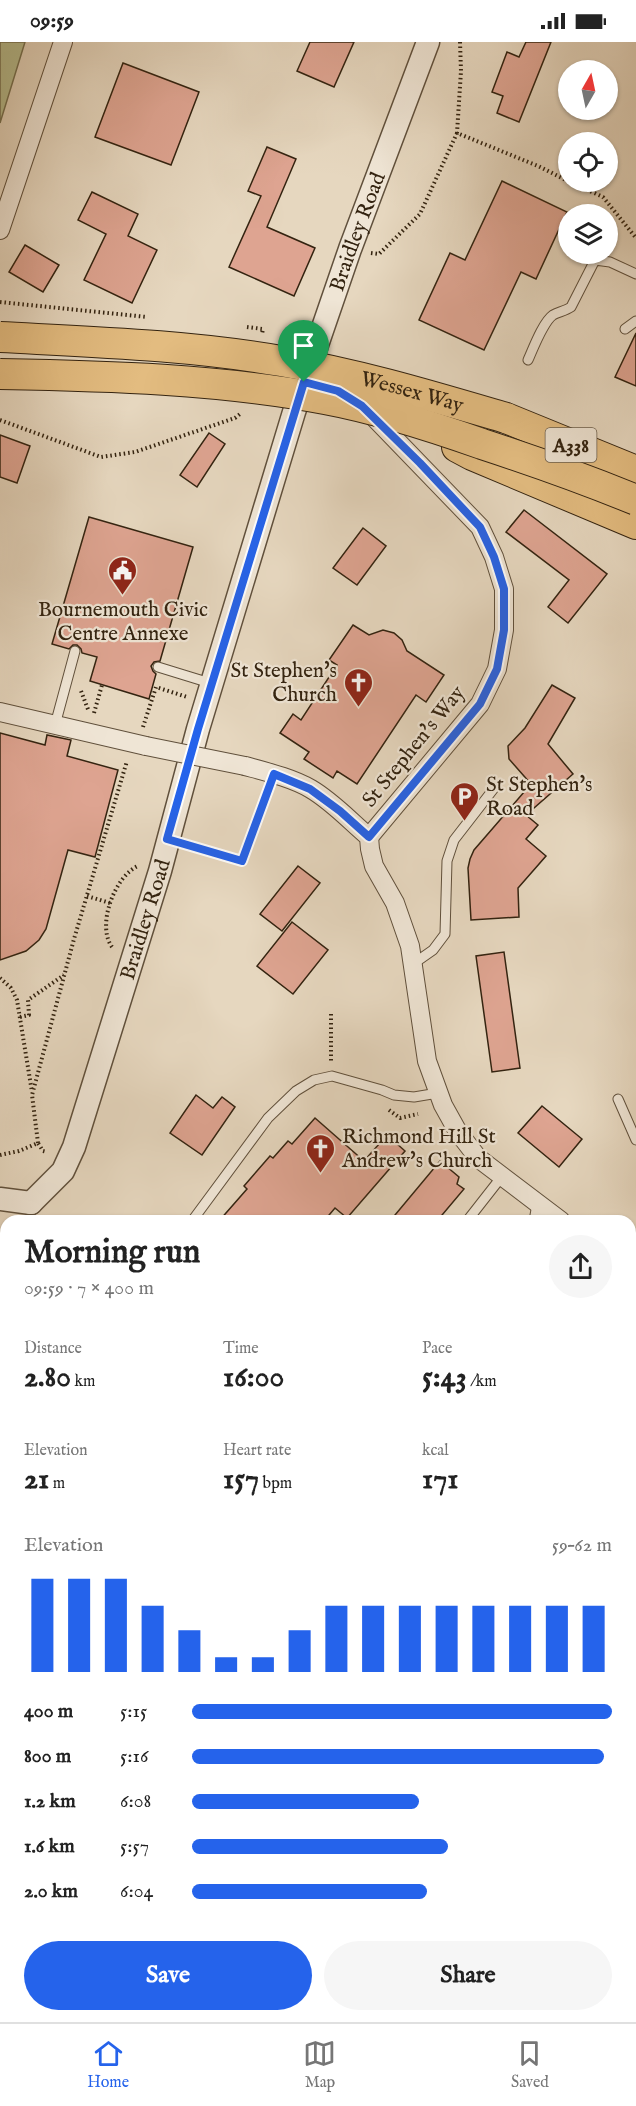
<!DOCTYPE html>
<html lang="en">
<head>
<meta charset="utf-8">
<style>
  :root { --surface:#fff; --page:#f6f6f6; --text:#222; --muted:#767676; --line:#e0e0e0; --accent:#2563eb }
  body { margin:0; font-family:"IM FELL English",serif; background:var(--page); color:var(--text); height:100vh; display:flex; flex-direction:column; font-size:22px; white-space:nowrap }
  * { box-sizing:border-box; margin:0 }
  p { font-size:20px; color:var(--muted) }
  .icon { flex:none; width:33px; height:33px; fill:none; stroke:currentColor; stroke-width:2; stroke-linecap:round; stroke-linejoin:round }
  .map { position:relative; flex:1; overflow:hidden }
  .side { position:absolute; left:0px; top:1173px; width:636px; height:807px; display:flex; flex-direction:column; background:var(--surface); border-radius:18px 18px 0 0; box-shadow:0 2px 4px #0004 }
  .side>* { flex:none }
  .needle { width:39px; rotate:9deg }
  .tools { position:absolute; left:558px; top:18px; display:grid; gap:12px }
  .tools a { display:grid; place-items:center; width:60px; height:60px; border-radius:50%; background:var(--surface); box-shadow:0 2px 4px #0004; font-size:30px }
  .pin { position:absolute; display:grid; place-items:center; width:51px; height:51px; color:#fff; margin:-62px -26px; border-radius:50% 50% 50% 0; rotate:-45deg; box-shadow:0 0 6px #0007 }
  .pin .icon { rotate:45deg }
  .round { display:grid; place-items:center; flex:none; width:63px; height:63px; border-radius:32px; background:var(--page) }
  .summary { display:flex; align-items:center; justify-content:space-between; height:102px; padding:0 24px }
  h1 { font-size:33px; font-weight:700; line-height:45px }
  .metrics { display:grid; grid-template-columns:repeat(3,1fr); gap:9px; height:102px; padding:6px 24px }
  .metrics div { display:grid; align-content:center }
  .metrics b { font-size:30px; font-weight:700 }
  .metrics small { font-size:16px; font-weight:400 }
  .metrics p { font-size:16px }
  .chart { height:168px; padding:12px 24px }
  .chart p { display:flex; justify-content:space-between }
  .chart svg { width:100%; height:108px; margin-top:6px; stroke:var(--accent); stroke-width:6 }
  .primary-button { display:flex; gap:12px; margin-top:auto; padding:12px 24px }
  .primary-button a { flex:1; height:69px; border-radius:36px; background:var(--accent); color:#fff; font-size:24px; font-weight:700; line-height:69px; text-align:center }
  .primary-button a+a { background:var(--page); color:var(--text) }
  ul { padding:0 24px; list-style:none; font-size:20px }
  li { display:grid; grid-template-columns:96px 72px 1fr; align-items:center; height:45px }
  li i { height:15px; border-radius:8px; background:var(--accent) }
  .status { display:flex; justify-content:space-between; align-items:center; height:42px; padding:0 30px; background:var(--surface); direction:ltr }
  .status svg { height:16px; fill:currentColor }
  .tabs { display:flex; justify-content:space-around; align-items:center; height:84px; border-top:2px solid var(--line); background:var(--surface); font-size:16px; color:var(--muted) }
  .tabs a { display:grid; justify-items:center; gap:3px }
  .tabs .active { color:var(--accent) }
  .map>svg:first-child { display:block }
</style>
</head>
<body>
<div class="status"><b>09:59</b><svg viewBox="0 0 49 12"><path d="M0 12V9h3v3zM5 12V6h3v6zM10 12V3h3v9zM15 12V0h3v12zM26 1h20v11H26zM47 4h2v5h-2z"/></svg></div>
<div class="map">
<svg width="636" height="1980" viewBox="0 0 636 1980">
  <rect width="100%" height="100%" fill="#e6d7bf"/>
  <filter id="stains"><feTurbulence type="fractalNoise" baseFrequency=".00333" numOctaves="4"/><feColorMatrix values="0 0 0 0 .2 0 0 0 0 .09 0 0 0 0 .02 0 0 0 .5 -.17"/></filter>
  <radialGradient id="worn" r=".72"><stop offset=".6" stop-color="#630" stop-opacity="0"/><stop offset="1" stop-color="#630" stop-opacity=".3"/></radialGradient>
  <g fill="#b7be90" stroke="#757050" stroke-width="1.5">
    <polygon points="0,0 25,0 0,81"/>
    <polygon points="0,1200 6,1205 6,1510 0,1504"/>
    <polygon points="327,1974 622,1974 632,1980 323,1980"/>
  </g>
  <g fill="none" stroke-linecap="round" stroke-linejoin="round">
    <polyline stroke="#727c78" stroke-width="7" points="0,1367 6,1373"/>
    <polyline stroke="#9cb7bd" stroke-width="40" points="532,1974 544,1980"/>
  </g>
  <g fill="#dea491" stroke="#332310" stroke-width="1.5">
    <polygon points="310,0 354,0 334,45 297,29"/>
    <polygon points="526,0 551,0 519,80 497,71 503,54 492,50 507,10 519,15"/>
    <polygon points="123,21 199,50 171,123 95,95"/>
    <polygon points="267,105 296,117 267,185 315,206 294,254 229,225 261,154 248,149"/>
    <polygon points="502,139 567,170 536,237 521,230 484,308 419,278 450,211 465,218"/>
    <polygon points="92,150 138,172 128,194 157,208 132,261 84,238 106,192 78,178"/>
    <polygon points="25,203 59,223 43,250 9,230"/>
    <polygon points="636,291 636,344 615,335"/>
    <polygon points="209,391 225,402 197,445 180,433"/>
    <polygon points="0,393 30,404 17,441 0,435"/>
    <polygon points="524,468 607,532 568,581 548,565 569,538 506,490"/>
    <polygon points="89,475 193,505 160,619 154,620 151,624 153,629 156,632 149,657 90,639 97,615 82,611 81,607 77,603 73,603 69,607 52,602"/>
    <polygon points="363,486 386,504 357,543 333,526"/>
    <polygon points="353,583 369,593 383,588 394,591 402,598 407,609 444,633 426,660 416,653 357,742 337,729 333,736 304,717 309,710 280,691 293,672 301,678 337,623 329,618"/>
    <polygon points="552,643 575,656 548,702 573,732 526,773 538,783 526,797 546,814 518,846 519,875 471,878 468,826 470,817 474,808 531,742 509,717 508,704 525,686"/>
    <polygon points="0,691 45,703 47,693 71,698 67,714 118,728 95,815 68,808 46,887 39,898 26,909 0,918"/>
    <polygon points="298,824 320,841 282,889 260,872"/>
    <polygon points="292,880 328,908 293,952 257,924"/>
    <polygon points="504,910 520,1026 492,1030 476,914"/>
    <polygon points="196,1053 213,1066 222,1055 235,1065 202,1113 170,1091"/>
    <polygon points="542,1064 582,1097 559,1125 518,1091"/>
    <polygon points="315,1076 364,1119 387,1093 405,1109 347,1176 335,1166 324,1179 219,1179 247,1147 244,1144 270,1114 273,1116 288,1099 292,1102"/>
    <polygon points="440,1119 459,1135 457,1142 464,1147 437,1179 390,1179"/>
  </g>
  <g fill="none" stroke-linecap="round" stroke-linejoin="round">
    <defs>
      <g id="service">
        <polyline points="625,287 636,279"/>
        <path d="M528,318C533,307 543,280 553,273C558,270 565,269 571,265L595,218L610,220L636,232"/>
        <polyline points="158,625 210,641"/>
        <polyline points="55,683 75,609"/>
        <polyline points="413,922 433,908 445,892 447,819 454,798 495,745"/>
        <polyline points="618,1057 636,1098"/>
        <polyline points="192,1179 268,1076 296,1049 314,1038 332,1034 382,1048 394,1053 414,1055 438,1051"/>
        <polyline points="467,1179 503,1133"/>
        <polyline points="534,1179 537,1162"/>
      </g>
      <g id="pedestrian">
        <polyline points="0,1615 6,1617"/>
        <polyline points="630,1895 636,1898"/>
        <polyline points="420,1974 423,1980"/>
      </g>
      <g id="minor">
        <polyline points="0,188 63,0"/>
        <polyline points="368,369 480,485 494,515 504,547 504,588 497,627 480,662 369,795"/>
        <polyline points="0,670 146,704"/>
        <path d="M245,724C267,730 292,736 311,747C333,760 350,779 369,795L370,807L374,824L395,861L410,904L427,1019L443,1063L458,1090L478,1116L561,1179"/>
        <polyline points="630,1226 636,1229"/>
        <polyline points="630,1519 636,1510"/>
        <polyline points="630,1577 636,1585"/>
        <polyline points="630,1941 636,1945"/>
        <polyline points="288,1980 290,1974"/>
      </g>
      <g id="tertiary">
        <polyline points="0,1157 31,1161"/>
        <path id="s1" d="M31,1161L63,1129L74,1105L160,829L198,687L294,370L350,207L428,0"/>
        <polyline points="0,1538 6,1544"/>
      </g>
      <g id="trunk">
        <polyline points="506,376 636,429"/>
        <polyline points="457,405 472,413 636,482"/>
      </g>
    </defs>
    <use href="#service" stroke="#60503c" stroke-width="11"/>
    <use href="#pedestrian" stroke="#60503c" stroke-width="16"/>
    <use href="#minor" stroke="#60503c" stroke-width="20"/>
    <use href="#tertiary" stroke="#60503c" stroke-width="25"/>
    <use href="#trunk" stroke="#332310" stroke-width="32"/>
    <g stroke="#332310" stroke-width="4" stroke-dasharray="1.5 3" stroke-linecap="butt">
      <polyline points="460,0 461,29 457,91 538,124 568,139"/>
      <polyline points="570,140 603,155 636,196"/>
      <polyline points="371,211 379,212 420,172 457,91"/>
      <polyline points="0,260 147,275"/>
      <polyline points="247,285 263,287 262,292"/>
      <polyline points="0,378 101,415 135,410 235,376 240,372"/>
      <polyline points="81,649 89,670"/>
      <polyline points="94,671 102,643"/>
      <polyline points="143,685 156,645 187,655"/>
      <polyline points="188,803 242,819 267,749"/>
      <polyline points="87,854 110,861"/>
      <path d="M112,905C96,883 115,834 138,824"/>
      <polyline points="0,936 11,946 17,958 32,1050"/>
      <polyline points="331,972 331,1019"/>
      <polyline points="20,975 29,973 28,958 64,933"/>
      <polyline points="389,1068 400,1076 418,1072"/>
      <polyline points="38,1101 32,1053 74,897 127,719"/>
      <polyline points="0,1113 19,1109 38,1101 43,1109 47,1110"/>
      <polyline points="0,1202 6,1195"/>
      <polyline points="0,1203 6,1209"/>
      <polyline points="0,1217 6,1221"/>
      <polyline points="0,1251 6,1244"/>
      <polyline points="0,1434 6,1440"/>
      <polyline points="578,1980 580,1977 587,1980"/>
    </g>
    <use href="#service" stroke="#efe5d5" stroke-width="9"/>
    <use href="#pedestrian" stroke="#efe5d5" stroke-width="14"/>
    <use href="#minor" stroke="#efe5d5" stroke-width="18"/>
    <use href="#tertiary" stroke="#efe5d5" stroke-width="22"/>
    <use href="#trunk" stroke="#e3bc80" stroke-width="30"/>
    <defs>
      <polyline id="minor-bridge" points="146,704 245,724"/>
      <g id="trunk-bridge">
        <path id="s2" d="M0,295C94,300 188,303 281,319C358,332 431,354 506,376"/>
        <path d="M0,332C109,334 218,337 325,357C379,367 431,384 482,402C534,419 585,437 636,458"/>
      </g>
    </defs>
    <use href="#minor-bridge" stroke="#60503c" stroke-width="20" stroke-linecap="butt"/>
    <use href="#trunk-bridge" stroke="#332310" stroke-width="32" stroke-linecap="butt"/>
    <use href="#minor-bridge" stroke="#efe5d5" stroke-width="18"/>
    <use href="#trunk-bridge" stroke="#e3bc80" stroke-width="30"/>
  </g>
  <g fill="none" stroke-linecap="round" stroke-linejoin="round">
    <defs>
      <polygon id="route" points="304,340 338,349 362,364 420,421 480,485 494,515 504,547 504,588 497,627 480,662 369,795 340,769 310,747 274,732 242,819 167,797 198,687"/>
    </defs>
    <use href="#route" stroke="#fff" stroke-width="12"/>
    <use href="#route" stroke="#2563eb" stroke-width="8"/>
  </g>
  <defs>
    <symbol id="civic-pin" viewBox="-11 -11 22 30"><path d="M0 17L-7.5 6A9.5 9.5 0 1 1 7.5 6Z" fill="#8f2418" stroke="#efe5d5"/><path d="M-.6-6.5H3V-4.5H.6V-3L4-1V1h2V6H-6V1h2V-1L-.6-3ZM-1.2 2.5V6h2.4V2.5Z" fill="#fff"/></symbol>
    <symbol id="church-pin" viewBox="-11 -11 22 30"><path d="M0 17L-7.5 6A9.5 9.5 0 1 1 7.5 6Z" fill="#8f2418" stroke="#efe5d5"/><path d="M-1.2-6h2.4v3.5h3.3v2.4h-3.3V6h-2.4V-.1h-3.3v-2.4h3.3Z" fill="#fff"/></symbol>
    <symbol id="parking-pin" viewBox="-11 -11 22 30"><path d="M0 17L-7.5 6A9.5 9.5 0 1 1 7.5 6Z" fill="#8f2418" stroke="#efe5d5"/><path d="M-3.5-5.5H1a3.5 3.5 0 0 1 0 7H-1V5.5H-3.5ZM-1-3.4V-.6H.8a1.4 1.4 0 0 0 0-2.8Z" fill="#fff"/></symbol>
  </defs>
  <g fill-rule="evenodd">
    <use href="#civic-pin" x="106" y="512" width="33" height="45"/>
    <use href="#church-pin" x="342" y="624" width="33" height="45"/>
    <use href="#parking-pin" x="448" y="738" width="33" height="45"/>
    <use href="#church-pin" x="304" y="1090" width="33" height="45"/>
  </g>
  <g text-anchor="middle" stroke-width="4.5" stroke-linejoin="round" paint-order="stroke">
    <rect fill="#efe5d5" stroke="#6b5d4b" stroke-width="1.5" x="545.5" y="386" width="51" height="34" rx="4.5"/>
    <g font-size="20" font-weight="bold" fill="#332310">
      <text x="571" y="410">A338</text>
    </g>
    <g font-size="21" fill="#332310" stroke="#efe5d5">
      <text dy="7" stroke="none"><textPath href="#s1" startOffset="1030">Braidley Road</textPath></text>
      <text dy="7" stroke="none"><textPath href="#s2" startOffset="417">Wessex Way</textPath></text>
      <text transform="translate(413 704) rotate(-51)" y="7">St Stephen's Way</text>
      <text dy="7" stroke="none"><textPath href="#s1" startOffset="310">Braidley Road</textPath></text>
    </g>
    <g font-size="21" fill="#332310" stroke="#efe5d5" text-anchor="start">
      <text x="123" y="574" text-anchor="middle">Bournemouth Civic<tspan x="123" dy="24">Centre Annexe</tspan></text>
      <text x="337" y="635" text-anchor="end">St Stephen's<tspan x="337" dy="24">Church</tspan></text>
      <text x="486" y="749">St Stephen's<tspan x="486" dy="24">Road</tspan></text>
      <text x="342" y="1101">Richmond Hill St<tspan x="342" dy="24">Andrew's Church</tspan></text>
    </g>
  </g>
  <rect width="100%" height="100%" filter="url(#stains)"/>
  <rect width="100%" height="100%" fill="url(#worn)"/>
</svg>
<div class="tools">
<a><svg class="needle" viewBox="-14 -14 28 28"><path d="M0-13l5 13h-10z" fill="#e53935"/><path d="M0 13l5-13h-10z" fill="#767676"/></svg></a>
<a><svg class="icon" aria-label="locate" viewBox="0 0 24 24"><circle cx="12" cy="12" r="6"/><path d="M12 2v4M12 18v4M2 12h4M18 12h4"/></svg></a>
<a><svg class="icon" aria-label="layers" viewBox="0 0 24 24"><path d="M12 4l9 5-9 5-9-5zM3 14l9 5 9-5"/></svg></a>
</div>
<div class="pin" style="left:304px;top:340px;background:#1e9e55"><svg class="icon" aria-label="arrive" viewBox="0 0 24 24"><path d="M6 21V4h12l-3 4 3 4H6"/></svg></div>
<section class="side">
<div class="summary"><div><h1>Morning run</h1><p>09:59 · 7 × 400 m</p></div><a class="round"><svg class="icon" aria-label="share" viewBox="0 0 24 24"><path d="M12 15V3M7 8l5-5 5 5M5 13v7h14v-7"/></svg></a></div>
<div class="metrics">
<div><p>Distance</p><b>2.80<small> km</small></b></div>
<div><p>Time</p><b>16:00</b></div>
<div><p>Pace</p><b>5:43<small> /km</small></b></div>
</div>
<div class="metrics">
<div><p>Elevation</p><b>21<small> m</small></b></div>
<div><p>Heart rate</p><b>157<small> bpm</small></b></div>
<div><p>kcal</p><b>171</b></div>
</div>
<div class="chart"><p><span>Elevation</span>59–62 m</p>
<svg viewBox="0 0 160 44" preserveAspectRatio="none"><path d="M5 44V6M15 44V6M25 44V6M35 44V17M45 44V27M55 44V38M65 44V38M75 44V27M85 44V17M95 44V17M105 44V17M115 44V17M125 44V17M135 44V17M145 44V17M155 44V17"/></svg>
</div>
<ul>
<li><b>400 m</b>5:15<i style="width:100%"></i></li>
<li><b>800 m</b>5:16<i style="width:98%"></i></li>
<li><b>1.2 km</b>6:08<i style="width:54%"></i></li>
<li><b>1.6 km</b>5:57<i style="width:61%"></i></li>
<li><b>2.0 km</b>6:04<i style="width:56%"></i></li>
</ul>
<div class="primary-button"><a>Save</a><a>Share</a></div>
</section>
</div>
<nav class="tabs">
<a class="active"><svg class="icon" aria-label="home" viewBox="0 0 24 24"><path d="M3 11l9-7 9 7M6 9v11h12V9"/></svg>Home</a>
<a><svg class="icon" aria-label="map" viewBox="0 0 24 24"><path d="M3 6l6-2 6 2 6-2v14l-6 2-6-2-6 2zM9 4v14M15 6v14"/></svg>Map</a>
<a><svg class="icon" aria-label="saved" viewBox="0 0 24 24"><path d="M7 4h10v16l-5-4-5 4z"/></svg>Saved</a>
</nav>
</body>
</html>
